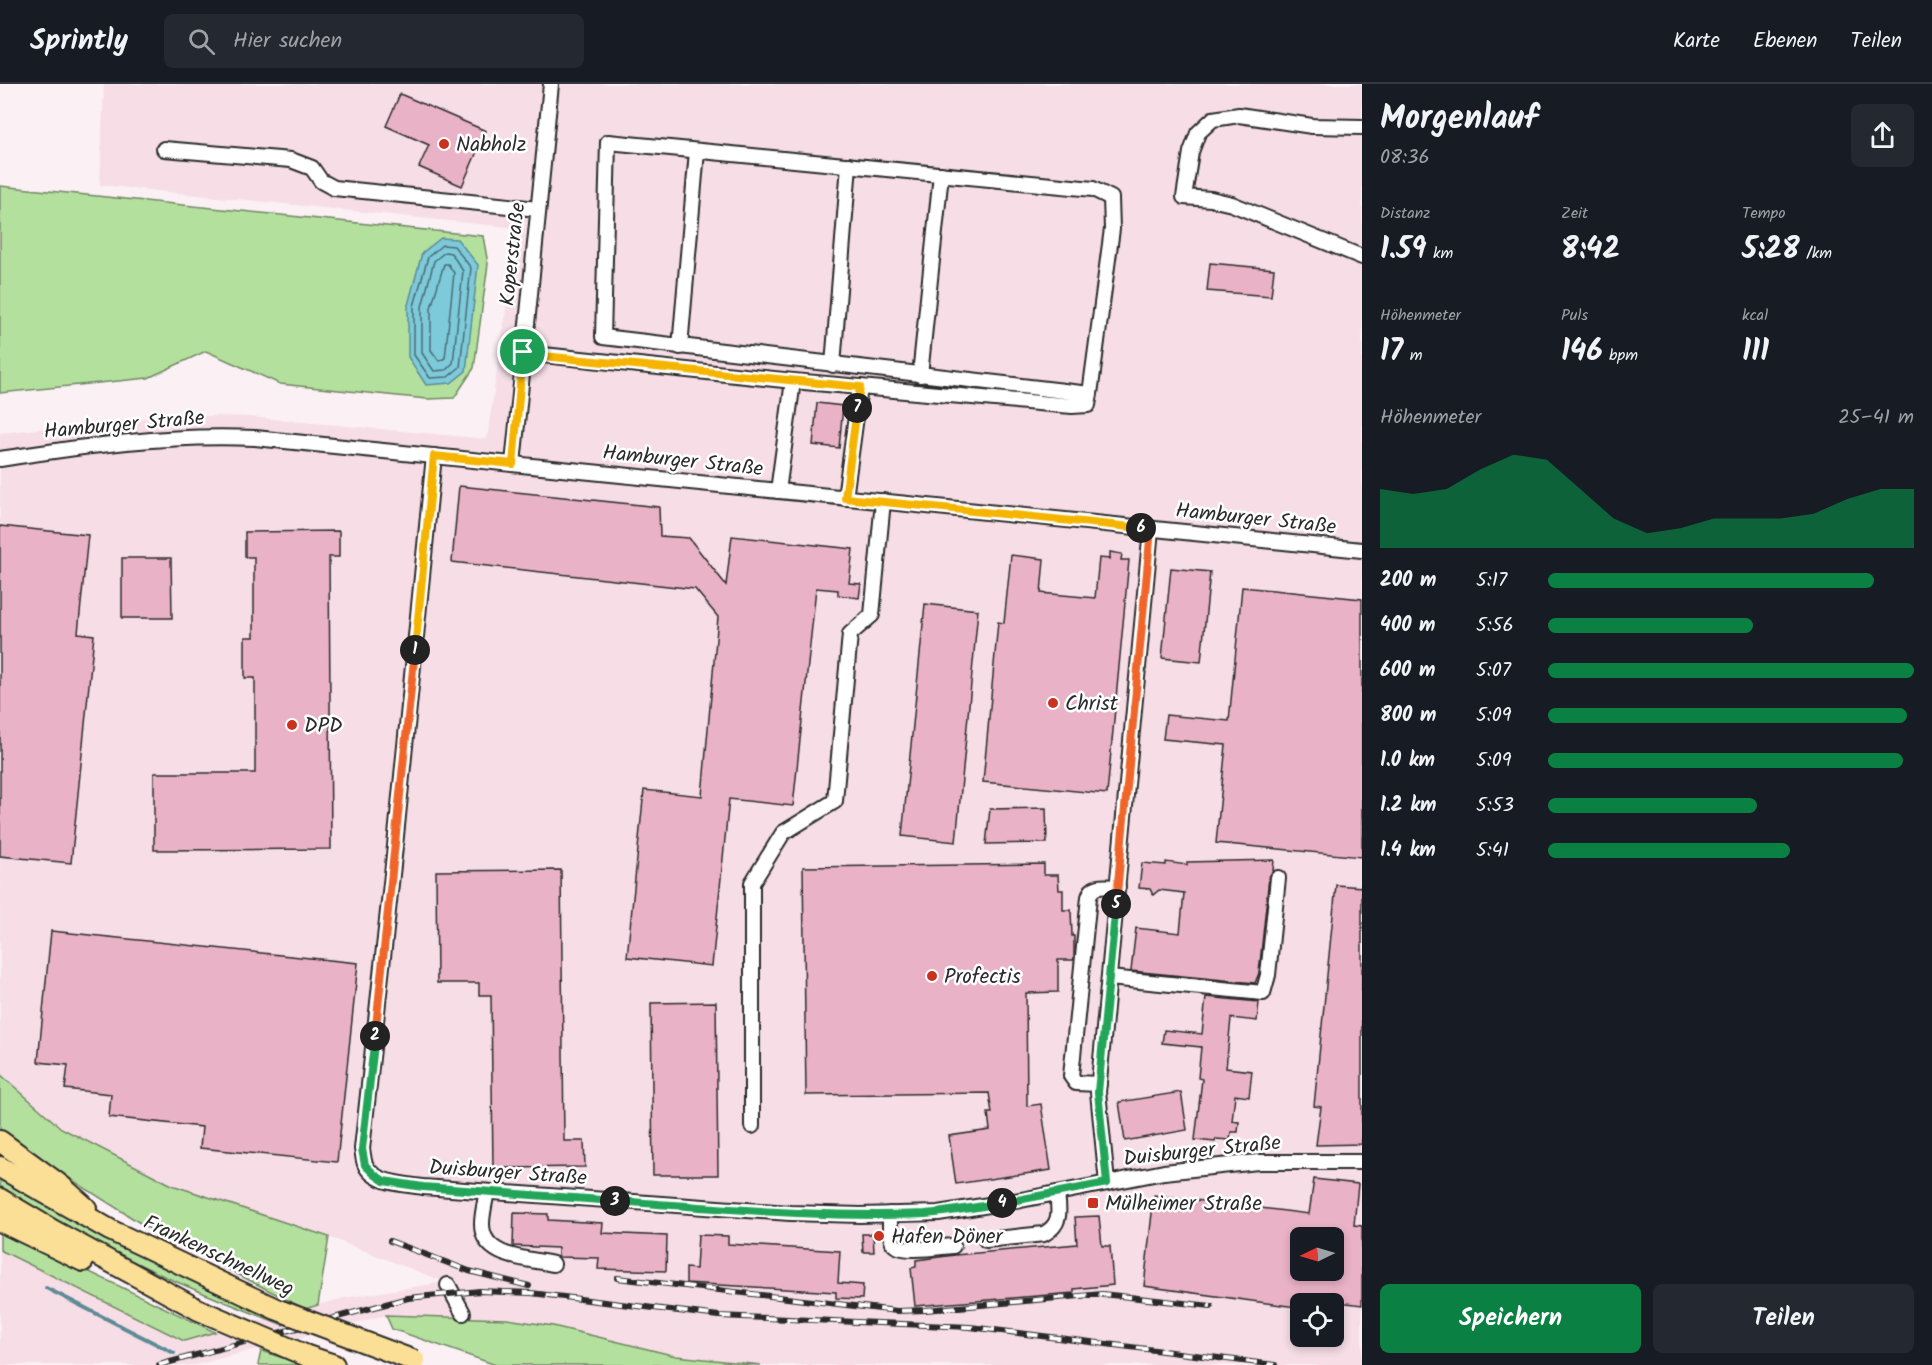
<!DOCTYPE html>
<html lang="de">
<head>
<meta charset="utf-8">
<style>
  :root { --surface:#171b24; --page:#242831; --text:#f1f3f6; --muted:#9ea1a6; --line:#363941; --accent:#0b8043 }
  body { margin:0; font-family:Kalam,sans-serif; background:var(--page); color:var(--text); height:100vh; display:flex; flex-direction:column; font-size:22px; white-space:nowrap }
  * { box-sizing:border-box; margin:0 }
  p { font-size:20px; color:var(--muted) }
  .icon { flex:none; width:33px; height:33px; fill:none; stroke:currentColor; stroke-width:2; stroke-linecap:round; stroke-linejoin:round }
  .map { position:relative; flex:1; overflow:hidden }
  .details { display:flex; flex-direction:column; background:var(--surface); width:570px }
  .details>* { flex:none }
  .needle { width:39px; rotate:265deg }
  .tools { position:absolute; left:1290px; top:1143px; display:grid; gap:12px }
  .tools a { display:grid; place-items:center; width:54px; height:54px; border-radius:9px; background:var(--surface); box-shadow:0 3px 9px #0003; font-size:30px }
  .pin { position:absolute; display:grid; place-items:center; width:51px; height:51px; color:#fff; margin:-26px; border:3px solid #fff; border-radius:50%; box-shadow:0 2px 6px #0007 }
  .km { position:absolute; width:30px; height:30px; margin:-15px; border-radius:50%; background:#222; color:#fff; font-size:16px; line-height:30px; text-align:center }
  .round { display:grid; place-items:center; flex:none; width:63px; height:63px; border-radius:9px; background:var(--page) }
  .headline { display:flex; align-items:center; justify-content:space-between; height:102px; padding:0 18px }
  h1 { font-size:33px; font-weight:600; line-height:45px }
  .metrics { display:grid; grid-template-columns:repeat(3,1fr); gap:9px; height:102px; padding:6px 18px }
  .metrics div { display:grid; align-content:center }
  .metrics b { font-size:30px; font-weight:600 }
  .metrics small { font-size:16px; font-weight:400 }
  .metrics p { font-size:16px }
  .chart { height:168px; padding:12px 18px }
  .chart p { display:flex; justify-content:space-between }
  .chart svg { width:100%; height:108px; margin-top:6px; fill:var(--accent); opacity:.7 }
  .primary-button { display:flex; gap:12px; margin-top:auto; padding:12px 18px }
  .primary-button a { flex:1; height:69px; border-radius:9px; background:var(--accent); color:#fff; font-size:24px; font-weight:600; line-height:69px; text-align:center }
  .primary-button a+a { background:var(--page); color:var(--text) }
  ul { padding:0 18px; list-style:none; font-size:20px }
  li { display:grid; grid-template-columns:96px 72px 1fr; align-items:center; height:45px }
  li i { height:15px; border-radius:8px; background:var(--accent) }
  header { display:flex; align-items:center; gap:36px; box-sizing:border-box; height:84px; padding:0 30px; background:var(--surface); border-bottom:2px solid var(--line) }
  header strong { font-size:28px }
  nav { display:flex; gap:33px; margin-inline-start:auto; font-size:21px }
  .search { width:420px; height:54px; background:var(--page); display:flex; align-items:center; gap:15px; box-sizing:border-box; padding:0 21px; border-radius:9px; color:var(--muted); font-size:22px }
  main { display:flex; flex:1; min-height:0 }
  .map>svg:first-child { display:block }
</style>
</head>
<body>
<header>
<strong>Sprintly</strong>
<div class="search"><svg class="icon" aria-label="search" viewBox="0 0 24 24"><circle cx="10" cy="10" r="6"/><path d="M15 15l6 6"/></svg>Hier suchen</div>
<nav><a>Karte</a><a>Ebenen</a><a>Teilen</a></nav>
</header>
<main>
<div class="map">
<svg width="1362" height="1281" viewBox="0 0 1362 1281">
  <rect width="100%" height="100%" fill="#fbf0f4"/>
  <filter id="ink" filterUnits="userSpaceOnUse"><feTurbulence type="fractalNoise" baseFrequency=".0167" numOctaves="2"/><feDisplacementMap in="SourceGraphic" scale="12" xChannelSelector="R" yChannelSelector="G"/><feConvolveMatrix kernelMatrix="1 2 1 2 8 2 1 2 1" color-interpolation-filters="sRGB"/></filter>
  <g filter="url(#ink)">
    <path fill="#f6dde6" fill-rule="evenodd" d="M104,0H1362V1281H761L676,1272L553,1242L507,1235L386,1231L195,1281H0V1166L184,1257L344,1214L445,1198L321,1150L172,1101L61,1044L0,990V349L171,331L250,333L487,355L518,144L100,101ZM1300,1154H1334V1186H1300ZM1300,1220H1334V1252H1300Z"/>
    <g fill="#b4e09e" stroke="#708664" stroke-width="1.5">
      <polygon points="0,102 483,152 488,180 474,284 454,314 427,315 280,300 206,267 148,294 0,309"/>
      <polygon points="0,990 61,1044 172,1101 329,1153 318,1221 305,1225 148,1144 69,1094 0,1045"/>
      <path d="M0,1091L284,1236L283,1241C245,1226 206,1211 168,1194C111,1168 53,1136 0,1102Z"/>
      <polygon points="0,1145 215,1248 184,1257 0,1166"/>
      <polygon points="386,1231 507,1235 553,1242 676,1272 761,1281 496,1281 392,1245"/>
      <polygon points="261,1267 306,1281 258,1281"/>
    </g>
    <polygon fill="#7dcadb" stroke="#5c8a95" stroke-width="1.5" points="441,154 457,155 478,181 466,287 451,299 426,301 408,273 408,221 422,169"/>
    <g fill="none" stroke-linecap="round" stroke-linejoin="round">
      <g stroke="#4c6b71" stroke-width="1.5">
        <polygon points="442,161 454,162 471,184 460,283 448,293 430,294 414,271 414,222 428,173"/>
        <polygon points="445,168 451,169 463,187 453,279 446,286 434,287 422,269 422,223 434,177"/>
        <polygon points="444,180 448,180 454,189 445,274 439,277 431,266 431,224"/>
      </g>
      <polyline stroke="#5c8a95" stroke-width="4" points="46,1204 174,1269"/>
    </g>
    <g fill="#eab2c6" stroke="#2b2b2b" stroke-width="1.5" fill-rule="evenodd">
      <polygon points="400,10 486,47 462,102 419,83 429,61 386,42"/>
      <polygon points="1210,179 1274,185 1271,212 1207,207"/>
      <polygon points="817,319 843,322 839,364 813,361"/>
      <polygon points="459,402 659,423 660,452 689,454 726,501 732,452 853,465 849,499 861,500 859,514 838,511 838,506 816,504 793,722 729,715 712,882 627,873 644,706 702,712 718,533 695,505 452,478"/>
      <polygon points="0,442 88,451 78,549 94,551 71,779 0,772"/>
      <polygon points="339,447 339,473 329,473 331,765 154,766 154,689 255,689 255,594 245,594 245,553 254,553 254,473 245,473 245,448"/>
      <polygon points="1110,468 1122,470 1121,476 1129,476 1107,710 983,698 998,538 1004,539 1011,471 1044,475 1041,509 1095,514 1099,474 1110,475"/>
      <polygon points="122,474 171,474 172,534 122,534"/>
      <polygon points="1171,484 1210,488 1201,578 1162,574"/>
      <polygon points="1242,503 1362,515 1362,773 1216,759 1226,661 1163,655 1166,631 1229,637"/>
      <polygon points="925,520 978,526 956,758 902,752"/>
      <polygon points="1046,724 1047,759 986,760 990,725"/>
      <polygon points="1274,776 1273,787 1269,793 1259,889 1255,899 1131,887 1136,844 1180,849 1184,809 1159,806 1153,811 1150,805 1139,804 1142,779 1166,781 1166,778 1187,781 1187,778"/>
      <polygon points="1044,780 1044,791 1058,791 1059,806 1063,806 1063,826 1071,826 1072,852 1074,852 1074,876 1058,876 1058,908 1026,909 1027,1022 1041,1020 1051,1086 956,1100 949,1052 990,1046 988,1029 992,1029 989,1009 806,1011 803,783"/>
      <polygon points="561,786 564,1057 584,1057 585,1083 493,1084 491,911 479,911 479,899 437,899 436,787"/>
      <polygon points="1336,801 1362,803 1362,1060 1316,1061 1321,1023 1314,1022"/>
      <polygon points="51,847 358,879 337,1078 200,1064 202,1043 109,1033 111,1010 65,1005 68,981 38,978"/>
      <polygon points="1206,913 1259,918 1257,937 1231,934 1226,984 1252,987 1249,1013 1235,1011 1232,1037 1239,1038 1238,1048 1231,1048 1230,1056 1216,1055 1215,1058 1195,1056 1202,995 1198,994 1201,963 1162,959 1164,946 1202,950"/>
      <polygon points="716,918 718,1091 653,1091 651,919"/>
      <polygon points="1181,1008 1187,1046 1125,1057 1119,1018"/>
      <path d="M1314,1095L1358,1100L1354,1141L1362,1142V1221L1298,1213L1296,1223L1144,1202L1154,1111L1309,1130ZM1300,1154H1334V1186H1300Z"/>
      <polygon points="514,1129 548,1130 548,1136 603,1139 602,1149 667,1152 666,1187 598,1185 599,1174 558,1173 558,1164 513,1162"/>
      <polygon points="1099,1132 1102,1162 1110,1162 1113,1201 1074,1205 1074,1209 915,1222 911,1184 916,1183 916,1176 955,1171 1077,1160 1075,1133"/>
      <polygon points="862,1150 873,1150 874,1168 863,1168"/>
      <polygon points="698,1151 728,1152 728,1160 840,1167 838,1199 863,1201 862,1215 836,1214 836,1208 686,1199 686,1184 696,1185"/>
    </g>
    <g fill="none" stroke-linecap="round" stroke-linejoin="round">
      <defs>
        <g id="minor">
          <polyline points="1362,43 1312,42 1239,31 1213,35 1198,49 1191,68 1184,113 1211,115 1232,120 1362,173"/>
          <polyline points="164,65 291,76 312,84 321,97 334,104 538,125"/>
          <polyline points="680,263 697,67"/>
          <polyline points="523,268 543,271 793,297 1072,322 1088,321 1090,310 1112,145 1111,114 1093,105 608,58 603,253 1090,310"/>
          <polyline points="833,281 849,81"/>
          <polyline points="920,291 941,90"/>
          <path d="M434,372L394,772L362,1065C363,1069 363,1075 365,1080C373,1100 405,1100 423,1103L790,1129L860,1131L938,1129L1021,1116L1164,1088L1258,1078H1362"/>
          <path d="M0,375C86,362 167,350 255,354L1362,466"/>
          <polyline points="513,380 551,0"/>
          <polyline points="778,407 793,297"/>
          <polyline points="845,414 860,303"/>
          <polyline points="1109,894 1263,909 1268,891 1278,794"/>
          <path d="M1099,1000L1076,999L1071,992L1089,813C1092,799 1106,803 1118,803"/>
          <polyline points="752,1042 752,799 783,749 835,717 850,550 872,531 883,417"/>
          <polyline points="1107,1099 1098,1008 1151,445"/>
          <path d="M487,1108C485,1118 482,1130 482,1140C482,1175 528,1174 553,1180"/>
          <path d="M890,1130C890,1139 889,1151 893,1159C900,1170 940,1163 953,1162"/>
          <path d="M986,1156L1044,1150C1062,1140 1059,1127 1057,1109"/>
          <polyline points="448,1201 463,1229"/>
        </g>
        <g id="highway">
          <polyline points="0,1057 60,1101 86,1124"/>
          <polyline points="0,1083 110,1146 276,1225"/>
          <polyline points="0,1115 54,1147 199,1226"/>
          <polyline points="0,1137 83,1177"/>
          <polyline points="307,1272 334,1281"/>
        </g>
      </defs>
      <use href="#minor" stroke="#2b2b2b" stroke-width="18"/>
      <use href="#highway" stroke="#2b2b2b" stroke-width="24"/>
      <use href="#minor" stroke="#fff" stroke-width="14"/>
      <use href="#highway" stroke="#fbdf96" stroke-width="20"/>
      <defs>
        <g id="rail">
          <polyline points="390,1157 469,1187 529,1202"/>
          <polyline points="617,1194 897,1227 926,1226 1102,1210 1211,1222"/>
          <polyline points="159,1281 408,1214 480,1207 531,1209 719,1232 970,1243 1275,1281"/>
        </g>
      </defs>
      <use href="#rail" stroke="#2b2b2b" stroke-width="6"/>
      <use href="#rail" stroke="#fff" stroke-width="4" stroke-dasharray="11" stroke-linecap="butt"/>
      <defs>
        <g id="highway-bridge">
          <polyline points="276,1225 415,1277"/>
          <polyline points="199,1226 307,1272"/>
        </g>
      </defs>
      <use href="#highway-bridge" stroke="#2b2b2b" stroke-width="24" stroke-linecap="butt"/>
      <use href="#highway-bridge" stroke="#fbdf96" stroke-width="20"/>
    </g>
  </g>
  <g fill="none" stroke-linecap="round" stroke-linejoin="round" filter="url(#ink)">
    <defs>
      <polyline id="split-1" points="415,566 434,372 513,380 523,268"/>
      <polyline id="split-2" points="375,952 415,566"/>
      <polyline id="split-3" points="375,952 362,1065 365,1081 374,1090 384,1097 423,1103 615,1117"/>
      <path id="split-4" d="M615,1117C718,1124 822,1134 925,1130C950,1128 976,1123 1002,1119"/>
      <polyline id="split-5" points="1002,1119 1107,1099 1098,1008 1116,820"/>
      <polyline id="split-6" points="1116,820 1151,445 1141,444"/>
      <polyline id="split-7" points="857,324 845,414 1141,444"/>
      <polyline id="split-8" points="523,268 543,272 860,303 857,324"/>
    </defs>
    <use href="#split-1" stroke="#fff" stroke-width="12"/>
    <use href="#split-2" stroke="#fff" stroke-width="12"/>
    <use href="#split-3" stroke="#fff" stroke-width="12"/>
    <use href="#split-4" stroke="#fff" stroke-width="12"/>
    <use href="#split-5" stroke="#fff" stroke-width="12"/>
    <use href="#split-6" stroke="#fff" stroke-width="12"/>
    <use href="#split-7" stroke="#fff" stroke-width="12"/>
    <use href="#split-8" stroke="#fff" stroke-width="12"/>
    <use href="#split-1" stroke="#f5b400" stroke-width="8"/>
    <use href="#split-2" stroke="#f0652b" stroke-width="8"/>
    <use href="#split-3" stroke="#22a559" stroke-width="8"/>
    <use href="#split-4" stroke="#22a559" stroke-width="8"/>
    <use href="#split-5" stroke="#22a559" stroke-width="8"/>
    <use href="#split-6" stroke="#f0652b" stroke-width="8"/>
    <use href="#split-7" stroke="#f5b400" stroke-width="8"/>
    <use href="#split-8" stroke="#f5b400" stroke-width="8"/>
  </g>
  <g fill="#c8321e" stroke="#fff" stroke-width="2">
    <circle cx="444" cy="60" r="6"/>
    <circle cx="1053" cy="619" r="6"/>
    <circle cx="292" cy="641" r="6"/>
    <circle cx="932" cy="892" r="6"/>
    <rect x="1087" y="1113" width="12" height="12" rx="3"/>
    <circle cx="879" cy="1152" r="6"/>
  </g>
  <g text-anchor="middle" stroke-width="5" stroke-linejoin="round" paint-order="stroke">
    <g font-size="21" fill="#2b2b2b" stroke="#fff" text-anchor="start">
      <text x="456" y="67">Nabholz</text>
      <text x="1065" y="626">Christ</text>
      <text x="304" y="648">DPD</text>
      <text x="944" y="899">Profectis</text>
      <text x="1105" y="1126">Mülheimer Straße</text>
      <text x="891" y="1159">Hafen Döner</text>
    </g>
    <g font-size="21" fill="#2b2b2b" stroke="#fff">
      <text transform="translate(512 170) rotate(-84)" y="7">Koperstraße</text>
      <text transform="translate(124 340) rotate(-5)" y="7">Hamburger Straße</text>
      <text transform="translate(683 376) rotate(6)" y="7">Hamburger Straße</text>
      <text transform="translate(1256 434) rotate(6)" y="7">Hamburger Straße</text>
      <text transform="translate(1202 1066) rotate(-6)" y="7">Duisburger Straße</text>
      <text transform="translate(508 1088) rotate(4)" y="7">Duisburger Straße</text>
      <text transform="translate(219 1171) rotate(25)" y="7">Frankenschnellweg</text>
    </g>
  </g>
</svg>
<div class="tools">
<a><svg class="needle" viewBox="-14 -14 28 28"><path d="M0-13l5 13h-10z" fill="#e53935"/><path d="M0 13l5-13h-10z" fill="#9ea1a6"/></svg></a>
<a><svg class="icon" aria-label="locate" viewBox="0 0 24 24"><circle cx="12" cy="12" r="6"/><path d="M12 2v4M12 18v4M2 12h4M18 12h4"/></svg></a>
</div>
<div class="pin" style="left:523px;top:268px;background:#1e9e55"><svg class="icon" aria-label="arrive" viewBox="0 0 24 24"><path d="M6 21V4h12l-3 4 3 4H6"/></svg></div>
<b class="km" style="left:415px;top:566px">1</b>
<b class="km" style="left:375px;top:952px">2</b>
<b class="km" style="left:615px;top:1117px">3</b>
<b class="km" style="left:1002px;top:1119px">4</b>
<b class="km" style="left:1116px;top:820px">5</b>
<b class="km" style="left:1141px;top:444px">6</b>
<b class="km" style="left:857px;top:324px">7</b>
</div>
<section class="details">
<div class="headline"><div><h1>Morgenlauf</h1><p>08:36</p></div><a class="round"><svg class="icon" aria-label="share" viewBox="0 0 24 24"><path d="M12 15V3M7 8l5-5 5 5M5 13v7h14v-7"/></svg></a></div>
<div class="metrics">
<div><p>Distanz</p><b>1.59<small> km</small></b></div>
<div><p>Zeit</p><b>8:42</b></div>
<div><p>Tempo</p><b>5:28<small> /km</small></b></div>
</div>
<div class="metrics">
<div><p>Höhenmeter</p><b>17<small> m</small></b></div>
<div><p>Puls</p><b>146<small> bpm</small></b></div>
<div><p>kcal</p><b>111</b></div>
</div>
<div class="chart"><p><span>Höhenmeter</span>25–41 m</p>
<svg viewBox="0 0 160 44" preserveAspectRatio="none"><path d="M0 44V20L10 22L20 20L30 12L40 6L50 8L60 20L70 32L80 38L90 36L100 32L110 32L120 32L130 30L140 24L150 20L160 20V44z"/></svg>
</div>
<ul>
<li><b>200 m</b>5:17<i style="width:89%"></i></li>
<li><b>400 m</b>5:56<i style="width:56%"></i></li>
<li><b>600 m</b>5:07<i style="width:100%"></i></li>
<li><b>800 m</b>5:09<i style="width:98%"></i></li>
<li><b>1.0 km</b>5:09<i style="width:97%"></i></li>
<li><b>1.2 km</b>5:53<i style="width:57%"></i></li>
<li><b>1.4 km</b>5:41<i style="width:66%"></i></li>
</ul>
<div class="primary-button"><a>Speichern</a><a>Teilen</a></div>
</section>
</main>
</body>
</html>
